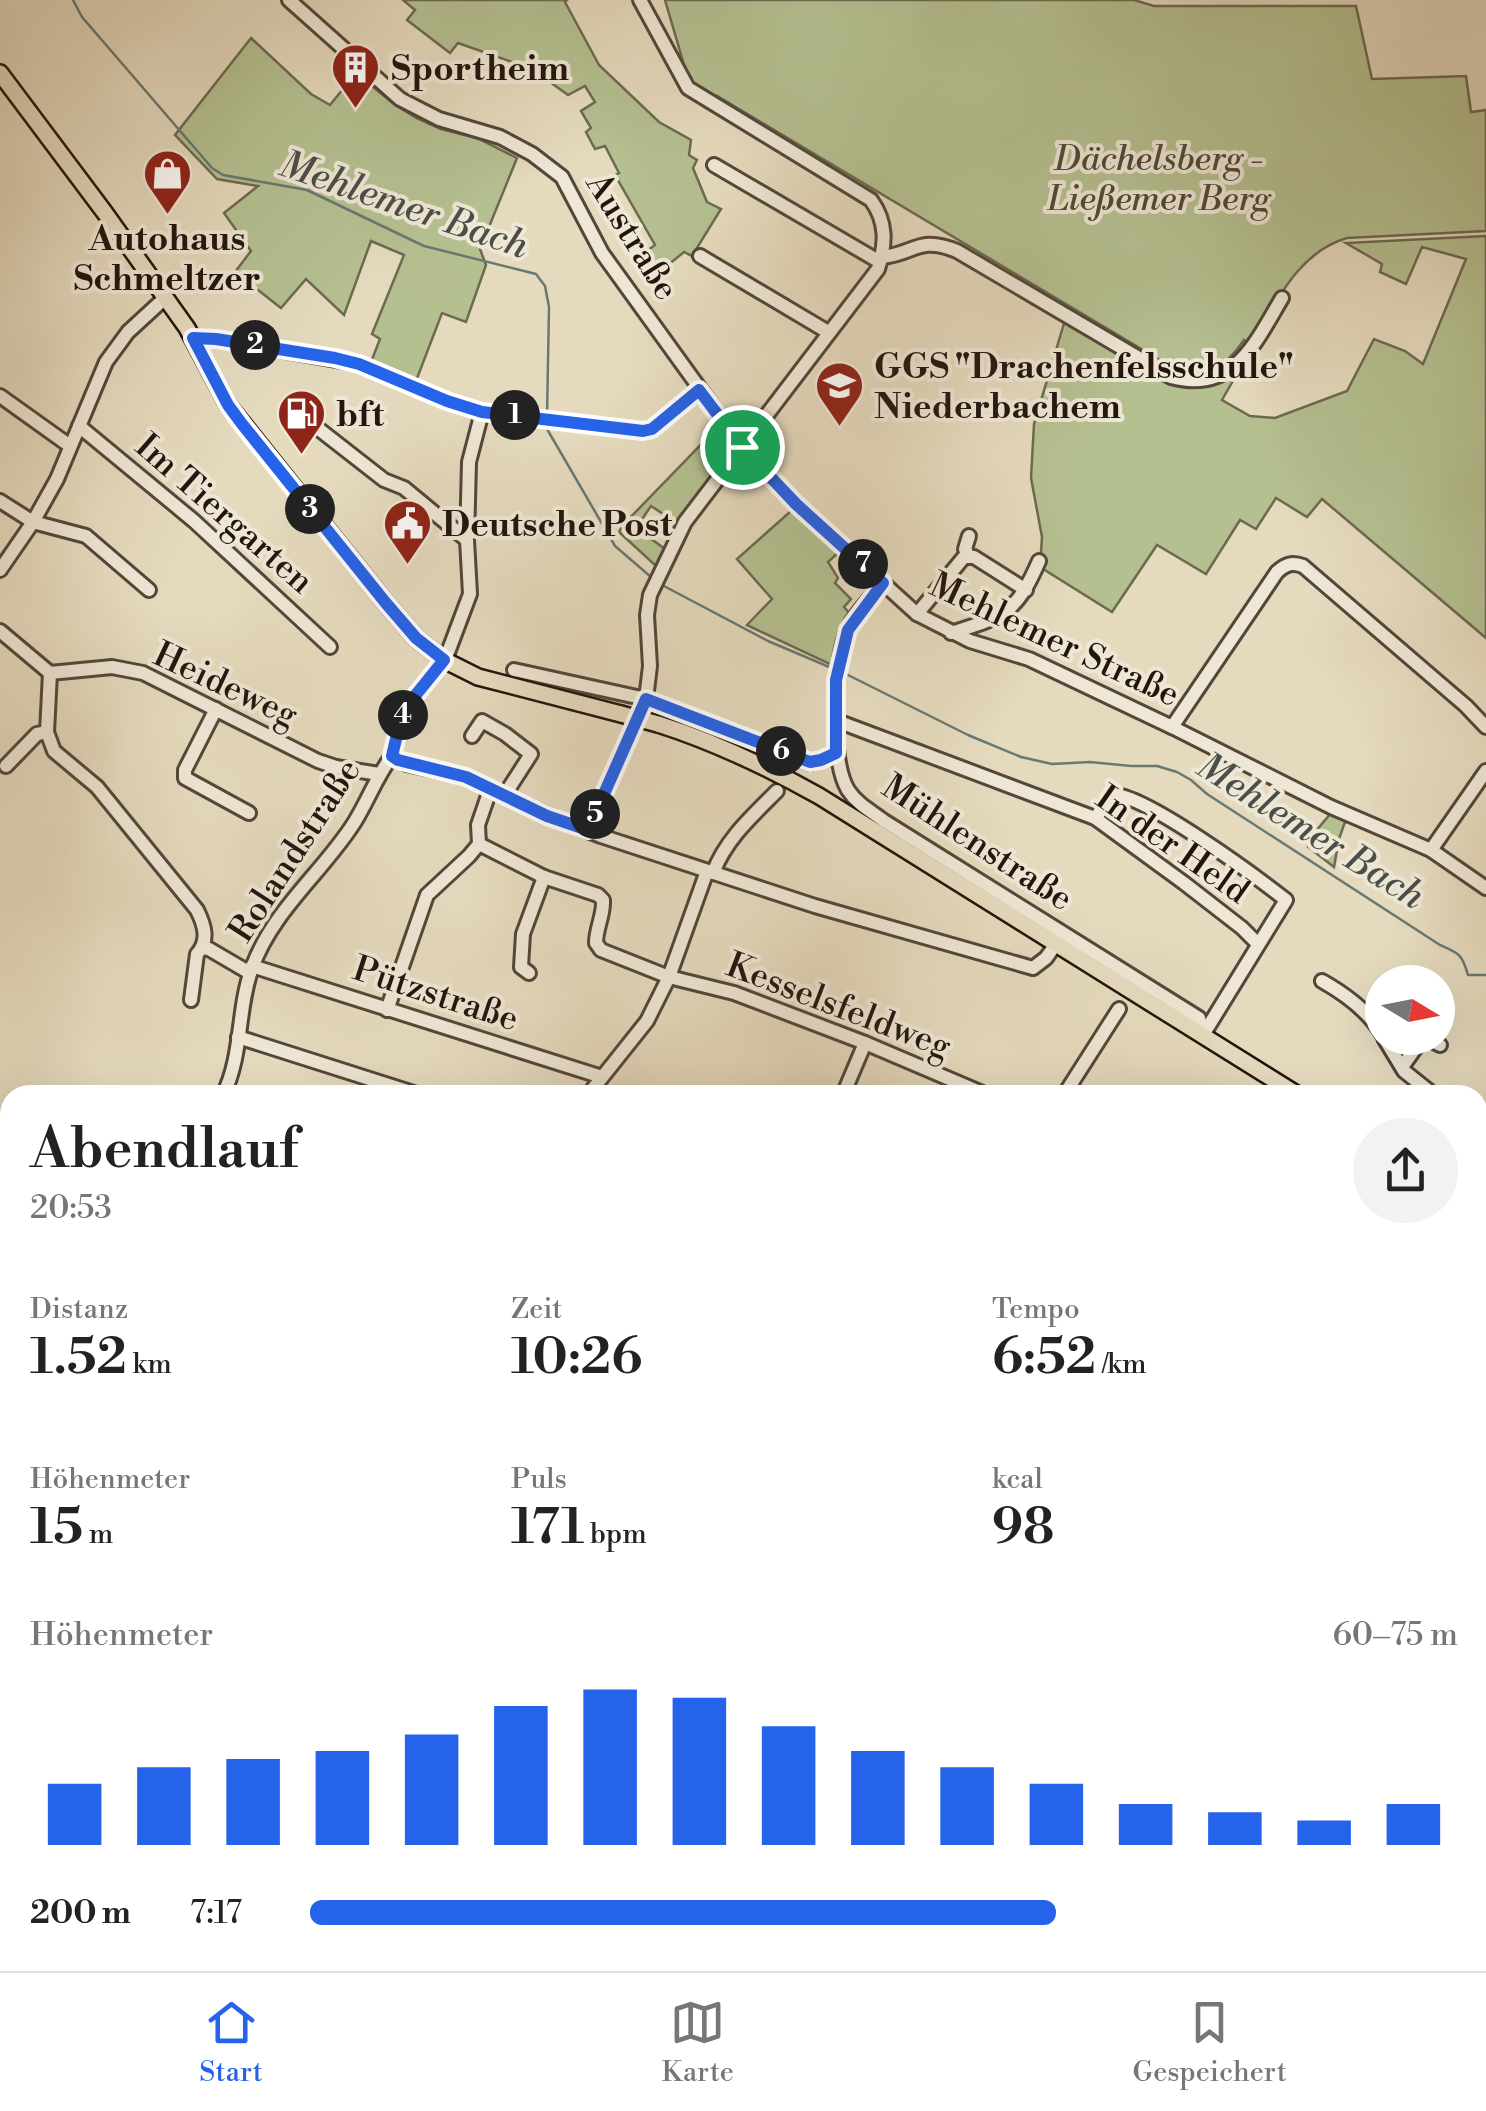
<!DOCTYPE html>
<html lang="de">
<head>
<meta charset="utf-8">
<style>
  :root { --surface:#fff; --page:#f2f2f2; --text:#222; --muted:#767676; --line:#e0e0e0; --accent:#2563eb }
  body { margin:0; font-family:"Libre Bodoni",serif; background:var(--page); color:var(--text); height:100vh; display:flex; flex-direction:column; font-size:38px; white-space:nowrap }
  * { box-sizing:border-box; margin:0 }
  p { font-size:32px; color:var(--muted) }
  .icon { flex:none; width:55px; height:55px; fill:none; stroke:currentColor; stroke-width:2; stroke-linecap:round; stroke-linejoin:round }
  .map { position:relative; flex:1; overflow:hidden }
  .sheet { position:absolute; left:0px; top:1085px; width:1488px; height:888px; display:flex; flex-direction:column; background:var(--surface); border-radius:30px 30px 0 0; box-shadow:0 10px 40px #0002 }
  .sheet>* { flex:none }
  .needle { width:65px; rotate:100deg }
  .buttons { position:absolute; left:1365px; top:965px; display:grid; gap:20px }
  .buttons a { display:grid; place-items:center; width:90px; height:90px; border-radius:50%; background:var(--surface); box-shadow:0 10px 40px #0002; font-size:50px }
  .pin { position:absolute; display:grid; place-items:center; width:85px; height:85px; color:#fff; margin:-42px; border:5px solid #fff; border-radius:50%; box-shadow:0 2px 10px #0007 }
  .km { position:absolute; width:50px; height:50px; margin:-25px; border-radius:50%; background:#222; color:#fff; font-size:28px; line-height:50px; text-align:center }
  .round { display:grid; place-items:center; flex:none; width:105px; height:105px; border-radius:52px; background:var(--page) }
  .head { display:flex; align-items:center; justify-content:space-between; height:170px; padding:0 30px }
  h1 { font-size:55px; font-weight:600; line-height:75px }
  .figures { display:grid; grid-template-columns:repeat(3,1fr); gap:15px; height:170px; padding:10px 30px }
  .figures div { display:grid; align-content:center }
  .figures b { font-size:50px; font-weight:600 }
  .figures small { font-size:28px; font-weight:400 }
  .figures p { font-size:28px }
  .chart { height:280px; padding:20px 30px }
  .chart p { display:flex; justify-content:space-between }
  .chart svg { width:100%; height:180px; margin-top:10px; stroke:var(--accent); stroke-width:6 }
  ul { padding:0 30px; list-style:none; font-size:32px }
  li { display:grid; grid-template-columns:160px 120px 1fr; align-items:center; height:75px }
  li i { height:25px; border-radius:12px; background:var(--accent) }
  .menu { display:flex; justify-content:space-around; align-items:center; height:140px; border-top:2px solid var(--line); background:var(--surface); font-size:28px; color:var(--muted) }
  .menu a { display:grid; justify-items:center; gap:5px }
  .menu .on { color:var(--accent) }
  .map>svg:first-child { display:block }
</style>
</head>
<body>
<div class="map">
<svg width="1486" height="1971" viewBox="0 0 1486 1971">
  <rect width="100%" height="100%" fill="#e5dabe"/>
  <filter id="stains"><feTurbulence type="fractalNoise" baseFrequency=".002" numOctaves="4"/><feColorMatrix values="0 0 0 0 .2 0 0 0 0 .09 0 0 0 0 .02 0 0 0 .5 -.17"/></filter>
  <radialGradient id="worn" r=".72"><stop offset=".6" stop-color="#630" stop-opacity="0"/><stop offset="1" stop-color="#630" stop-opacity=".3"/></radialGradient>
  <g fill="#b5c091" stroke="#6c6a50" stroke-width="2.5">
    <polygon points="403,0 567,0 565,2 599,65 659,122 691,140 689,155 697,160 693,168 707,202 721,209 692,256 684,252 657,274 644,253 655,245 615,175 619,173 605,146 595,149 586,132 591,128 581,111 595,102 585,86 568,95 532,69 458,43 450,53 407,20 415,10"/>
    <path d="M665,0H1134L1154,6H1356L1372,79L1466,76L1471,112L1486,110V231L1347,238C1298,252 1276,303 1250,344L1244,340C1226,367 1207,378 1175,369L717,96L710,99L693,87L687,75Z"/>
    <polygon points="251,38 311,94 330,105 356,73 394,104 416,118 441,129 477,138 517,158 480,249 486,265 466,322 442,313 416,381 371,362 380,339 372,334 404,255 371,241 344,315 306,279 281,308 235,272 251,251 224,213 258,186 217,179 175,135"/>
    <polygon points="1486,236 1486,638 1322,499 1307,517 1276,498 1256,529 1240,520 1206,574 1157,545 1112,612 1040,567 1042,537 1031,478 1034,424 1065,320 1187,385 1242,365 1222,400 1250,416 1275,418 1347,391 1374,339 1405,351 1423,364 1466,259 1422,247 1406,284 1380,272 1382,264 1346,243"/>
    <polygon points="719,426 729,439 728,456 677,523 651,506 636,528 665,549 657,567 619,532 623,525"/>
    <polygon points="791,511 796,511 841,550 828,562 838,578 835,583 851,599 844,607 850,614 841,630 834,666 747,625 772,599 737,559"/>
    <polygon points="1331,813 1346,819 1339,839 1334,867 1308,847 1316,831"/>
    <polygon points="1478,1219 1486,1224 1486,1379 1478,1375"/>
    <polygon points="10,1342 10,1962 1071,1963 1049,1971 0,1971 0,1352"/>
    <polygon points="1478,1410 1486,1414 1486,1577 1478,1570"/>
    <polygon points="1478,1691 1486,1700 1486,1844 1478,1852"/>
    <polygon points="1084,1962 1419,1963 1405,1971 1079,1971 1075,1966"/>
  </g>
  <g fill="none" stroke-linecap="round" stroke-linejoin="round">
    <g stroke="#687872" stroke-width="2.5">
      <polyline points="73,0 82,17 212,168 223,175 307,190 424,246 536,274 545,286 549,307 547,417"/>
      <polyline points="547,425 547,429 615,546 651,577"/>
      <polyline points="662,585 768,641 834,669"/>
      <path d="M846,674L968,735L1021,757L1052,764L1090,762L1131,766H1157L1177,772L1191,780L1207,794L1440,945C1460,954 1462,954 1468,975H1486"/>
    </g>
    <defs>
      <g id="minor">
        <polyline points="289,0 400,99 439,119 500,137 532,154 562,177 602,253 742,447 796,504 917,614 970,641 1029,659 1172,727 1331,807 1431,850 1486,888"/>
        <polyline points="714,165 880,262"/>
        <polyline points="700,256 828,332"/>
        <path d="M882,257C915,254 918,235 957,251L1171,377C1234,394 1255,343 1282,298"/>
        <polyline points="193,338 216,339 359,364 447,401 482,412 643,431 652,429 699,390"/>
        <polyline points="0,396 70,446"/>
        <polyline points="482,412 469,462 467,540 470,594 447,655 406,707 401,718 392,756 407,764 466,777 547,815 601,836 815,906 1033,968 1046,958 1056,944"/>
        <polyline points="311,423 384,480 404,488 467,540"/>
        <polyline points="79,426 194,521 330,647"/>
        <polyline points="0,501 33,522 86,536 149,590"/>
        <polyline points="969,536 965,549 969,557"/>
        <polyline points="0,570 33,522 57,479 106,362 128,332 165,298"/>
        <path d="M883,583C872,597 857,611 849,627C833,659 829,759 848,790C857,804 871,811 884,821L1199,1018L1203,1035"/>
        <polyline points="917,614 964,557 974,557 1026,590"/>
        <polyline points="0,631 50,673 112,667 143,673 318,761 336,767 379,774"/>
        <path d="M951,633C1004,616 1016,614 1039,561"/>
        <polyline points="514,670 646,699 810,763 821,760 836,753"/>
        <path d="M50,673L47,732L54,751L97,787L197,910C205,926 209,941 197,954L191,1000"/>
        <polyline points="216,709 185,770 185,778 249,813"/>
        <polyline points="837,721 1095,818 1184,883 1242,928 1258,944"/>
        <path d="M1172,727L1277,572C1286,564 1292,562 1303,566L1466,706L1486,727"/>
        <polyline points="472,736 482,721 505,734 531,754 504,796"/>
        <polyline points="6,766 37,734 47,732"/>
        <path d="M1095,818L1113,795C1143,793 1258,878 1286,900L1203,1035"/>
        <path d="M588,830L646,699L650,666L647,615L650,595L685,522L878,269C886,244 887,222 871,200L688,88L640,0"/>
        <path d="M479,844L544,877L598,895L603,900C604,915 596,928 596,943L601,950L669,977L734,993L865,1043L987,1095"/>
        <polyline points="1431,850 1486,771"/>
        <path d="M713,873C726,839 752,816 777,791"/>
        <polyline points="203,948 209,949 250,973"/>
        <polyline points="252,966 602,1077"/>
        <polyline points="529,973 521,967 523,934 544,877"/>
        <path d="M1322,981C1345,994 1369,1012 1382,1034"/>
        <polyline points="387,1010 427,895 469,856 479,844 478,825 490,790"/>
        <polyline points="238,1037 420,1095"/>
        <polyline points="1384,1038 1404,1071 1434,1095"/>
        <polyline points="1402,1067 1422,1039 1426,1038 1440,1045"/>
        <path d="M223,1095C243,1055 237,1009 252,968C273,910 322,873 354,823C368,801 376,777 392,756"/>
        <polyline points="588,1095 647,1021 669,977 707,871"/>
        <polyline points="843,1095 865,1043"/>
        <polyline points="1064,1095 1119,1009"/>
        <polyline points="1478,1131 1486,1139"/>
        <polyline points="1478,1179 1486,1165"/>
      </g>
      <g id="major">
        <polyline points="0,73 105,213 187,328 228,405 385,602 416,638 444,660 478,677 621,714"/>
        <path d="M658,724C715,742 767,767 819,796L1298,1095"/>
        <polyline points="1478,1206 1486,1211"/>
      </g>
    </defs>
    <use href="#minor" stroke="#54463a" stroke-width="18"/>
    <use href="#major" stroke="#23150e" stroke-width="20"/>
    <use href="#minor" stroke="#eee7d5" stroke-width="12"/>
    <use href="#major" stroke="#e5dabe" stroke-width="15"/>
    <defs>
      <polyline id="major-bridge" points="621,714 658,724"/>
    </defs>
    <use href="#major-bridge" stroke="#23150e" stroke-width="20" stroke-linecap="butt"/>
    <use href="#major-bridge" stroke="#e5dabe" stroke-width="15"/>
  </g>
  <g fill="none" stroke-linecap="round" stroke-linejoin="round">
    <defs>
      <polygon id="route" points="193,338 216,339 335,358 359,364 447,401 482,412 643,431 652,429 699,390 742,447 796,504 883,583 848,630 836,680 836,753 821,760 810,762 646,699 588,830 547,816 466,777 398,760 392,756 401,718 406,707 444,660 416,638 385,602 242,424 228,405"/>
    </defs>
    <use href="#route" stroke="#fff" stroke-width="20"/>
    <use href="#route" stroke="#2563eb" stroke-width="12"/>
  </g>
  <defs>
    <symbol id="building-pin" viewBox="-11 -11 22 30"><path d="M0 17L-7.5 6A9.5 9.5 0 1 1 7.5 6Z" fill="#8f2418" stroke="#eee7d5"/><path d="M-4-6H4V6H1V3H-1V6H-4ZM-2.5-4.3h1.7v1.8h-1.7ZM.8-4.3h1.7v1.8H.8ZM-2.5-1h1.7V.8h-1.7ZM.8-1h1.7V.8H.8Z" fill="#fff"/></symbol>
    <symbol id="shop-pin" viewBox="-11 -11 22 30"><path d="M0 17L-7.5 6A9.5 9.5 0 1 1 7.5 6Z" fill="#8f2418" stroke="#eee7d5"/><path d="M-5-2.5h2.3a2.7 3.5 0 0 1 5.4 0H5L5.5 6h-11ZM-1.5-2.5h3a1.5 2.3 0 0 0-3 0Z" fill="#fff"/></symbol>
    <symbol id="school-pin" viewBox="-11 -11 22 30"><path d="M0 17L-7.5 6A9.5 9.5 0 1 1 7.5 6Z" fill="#8f2418" stroke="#eee7d5"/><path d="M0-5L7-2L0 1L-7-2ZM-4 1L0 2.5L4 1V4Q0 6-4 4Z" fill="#fff"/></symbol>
    <symbol id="fuel-pin" viewBox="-11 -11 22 30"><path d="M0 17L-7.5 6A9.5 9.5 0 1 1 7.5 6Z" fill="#8f2418" stroke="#eee7d5"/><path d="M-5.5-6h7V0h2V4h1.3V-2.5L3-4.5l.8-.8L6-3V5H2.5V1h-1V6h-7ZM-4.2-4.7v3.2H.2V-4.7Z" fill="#fff"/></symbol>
    <symbol id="civic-pin" viewBox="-11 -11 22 30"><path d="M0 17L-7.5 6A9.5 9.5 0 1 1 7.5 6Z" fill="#8f2418" stroke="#eee7d5"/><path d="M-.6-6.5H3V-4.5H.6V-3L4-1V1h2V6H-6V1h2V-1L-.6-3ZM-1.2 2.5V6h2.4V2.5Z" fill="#fff"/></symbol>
  </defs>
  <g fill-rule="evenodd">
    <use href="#building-pin" x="328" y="40" width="55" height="75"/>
    <use href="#shop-pin" x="140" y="146" width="55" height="75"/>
    <use href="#school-pin" x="812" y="358" width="55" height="75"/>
    <use href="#fuel-pin" x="274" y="386" width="55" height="75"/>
    <use href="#civic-pin" x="380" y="496" width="55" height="75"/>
  </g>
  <g text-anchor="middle" stroke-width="8" stroke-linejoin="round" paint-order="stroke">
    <g font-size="35" font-weight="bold" fill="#23150e" stroke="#eee7d5" text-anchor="start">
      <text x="391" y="80">Sportheim</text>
      <text x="167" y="250" text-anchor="middle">Autohaus<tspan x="167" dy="40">Schmeltzer</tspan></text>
      <text x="874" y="378">GGS "Drachenfelsschule"<tspan x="874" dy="40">Niederbachem</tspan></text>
      <text x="336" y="426">bft</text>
      <text x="442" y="536">Deutsche Post</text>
    </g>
    <g font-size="35" font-style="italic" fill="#4f4835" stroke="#eee7d5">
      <text x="1159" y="170">Dächelsberg -<tspan x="1159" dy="40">Ließemer Berg</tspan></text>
    </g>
    <g font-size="35" fill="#23150e" stroke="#eee7d5">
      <text transform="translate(633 236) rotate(58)" y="12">Austraße</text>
      <text transform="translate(225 513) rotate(41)" y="12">Im Tiergarten</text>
      <text transform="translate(1055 639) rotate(25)" y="12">Mehlemer Straße</text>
      <text transform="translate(226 684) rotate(25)" y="12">Heideweg</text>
      <text transform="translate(978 842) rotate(33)" y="12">Mühlenstraße</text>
      <text transform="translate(1173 844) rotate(35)" y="12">In der Held</text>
      <text transform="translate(294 850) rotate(-57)" y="12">Rolandstraße</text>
      <text transform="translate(436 993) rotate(18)" y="12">Pützstraße</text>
      <text transform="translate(839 1005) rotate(21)" y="12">Kesselsfeldweg</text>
    </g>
    <g font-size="38" font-style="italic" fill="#4b4f48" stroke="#eee7d5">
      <text transform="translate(404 204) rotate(19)" y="13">Mehlemer Bach</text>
      <text transform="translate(1311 830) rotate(32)" y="13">Mehlemer Bach</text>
    </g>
  </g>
  <rect width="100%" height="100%" filter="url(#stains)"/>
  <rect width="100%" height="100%" fill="url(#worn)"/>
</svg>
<div class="buttons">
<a><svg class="needle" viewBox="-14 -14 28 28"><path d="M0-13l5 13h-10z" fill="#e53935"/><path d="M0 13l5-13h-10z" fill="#767676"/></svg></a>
</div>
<div class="pin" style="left:742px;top:447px;background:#1e9e55"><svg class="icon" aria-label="arrive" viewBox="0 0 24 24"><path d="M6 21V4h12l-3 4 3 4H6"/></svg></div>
<b class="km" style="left:515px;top:415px">1</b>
<b class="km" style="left:255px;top:345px">2</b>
<b class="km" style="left:310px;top:509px">3</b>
<b class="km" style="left:403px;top:715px">4</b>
<b class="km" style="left:595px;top:814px">5</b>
<b class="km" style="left:781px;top:751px">6</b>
<b class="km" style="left:863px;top:564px">7</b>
<section class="sheet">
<div class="head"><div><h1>Abendlauf</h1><p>20:53</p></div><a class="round"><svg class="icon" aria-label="share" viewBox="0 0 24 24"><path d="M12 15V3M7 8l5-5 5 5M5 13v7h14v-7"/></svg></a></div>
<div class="figures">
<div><p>Distanz</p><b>1.52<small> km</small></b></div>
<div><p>Zeit</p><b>10:26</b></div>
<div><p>Tempo</p><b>6:52<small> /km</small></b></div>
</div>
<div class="figures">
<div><p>Höhenmeter</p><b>15<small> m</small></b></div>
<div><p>Puls</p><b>171<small> bpm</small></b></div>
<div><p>kcal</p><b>98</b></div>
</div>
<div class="chart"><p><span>Höhenmeter</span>60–75 m</p>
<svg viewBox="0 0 160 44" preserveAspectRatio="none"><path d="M5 44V29M15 44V25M25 44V23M35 44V21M45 44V17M55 44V10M65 44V6M75 44V8M85 44V15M95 44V21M105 44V25M115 44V29M125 44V34M135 44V36M145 44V38M155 44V34"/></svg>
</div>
<ul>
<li><b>200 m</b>7:17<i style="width:65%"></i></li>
</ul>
</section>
</div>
<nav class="menu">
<a class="on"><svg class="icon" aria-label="home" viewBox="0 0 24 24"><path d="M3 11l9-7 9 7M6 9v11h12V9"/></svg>Start</a>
<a><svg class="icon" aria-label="map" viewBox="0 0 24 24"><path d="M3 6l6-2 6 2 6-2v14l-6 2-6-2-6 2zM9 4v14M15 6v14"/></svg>Karte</a>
<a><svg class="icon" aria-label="saved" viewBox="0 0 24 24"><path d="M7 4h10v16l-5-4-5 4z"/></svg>Gespeichert</a>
</nav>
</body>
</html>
